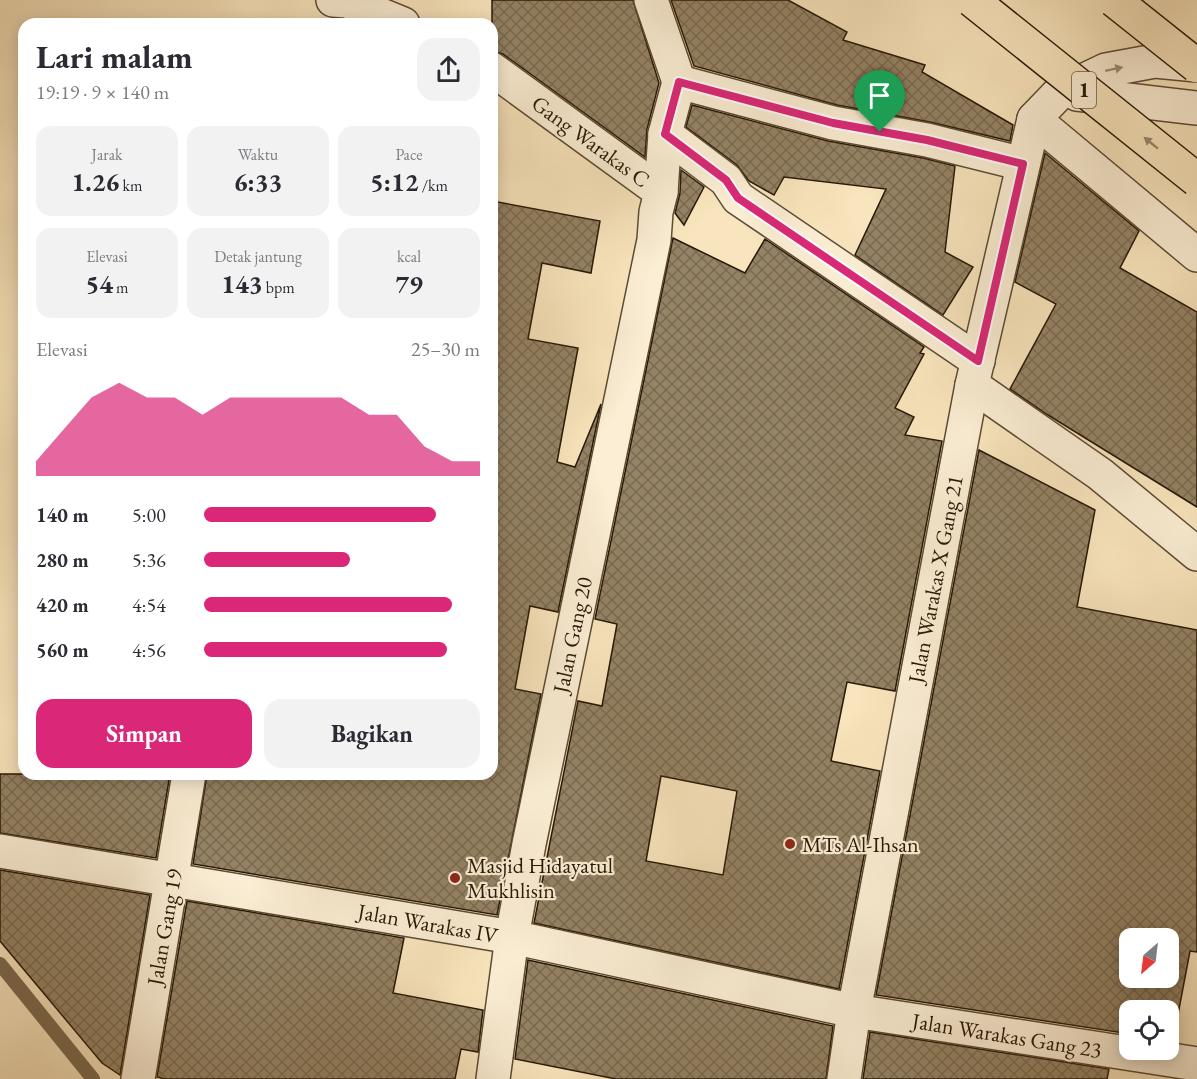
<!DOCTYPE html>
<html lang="id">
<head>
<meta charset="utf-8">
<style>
  :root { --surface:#fff; --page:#f2f2f3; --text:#2b2b33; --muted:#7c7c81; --accent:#db2777 }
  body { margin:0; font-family:"EB Garamond",serif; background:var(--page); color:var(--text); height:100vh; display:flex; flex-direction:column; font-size:22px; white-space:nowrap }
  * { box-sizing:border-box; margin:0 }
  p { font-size:20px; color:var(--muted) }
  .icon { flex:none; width:33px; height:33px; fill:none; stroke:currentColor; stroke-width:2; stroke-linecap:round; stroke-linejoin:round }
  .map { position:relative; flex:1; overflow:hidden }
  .drawer { position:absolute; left:18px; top:18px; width:480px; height:762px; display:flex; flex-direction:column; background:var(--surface); border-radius:18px; box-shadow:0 3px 15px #0003 }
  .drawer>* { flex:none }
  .needle { width:39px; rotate:208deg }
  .buttons { position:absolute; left:1119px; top:928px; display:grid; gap:12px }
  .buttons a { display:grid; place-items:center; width:60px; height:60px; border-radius:12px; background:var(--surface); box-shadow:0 3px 15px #0003; font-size:30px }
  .pin { position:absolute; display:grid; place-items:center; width:51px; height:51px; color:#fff; margin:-62px -26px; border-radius:50% 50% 50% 0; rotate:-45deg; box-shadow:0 0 6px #0007 }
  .pin .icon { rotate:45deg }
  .round { display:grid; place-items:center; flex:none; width:63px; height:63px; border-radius:18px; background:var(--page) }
  .head { display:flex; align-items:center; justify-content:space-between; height:102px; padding:0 18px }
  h1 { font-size:33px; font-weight:700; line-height:45px }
  .metrics { display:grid; grid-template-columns:repeat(3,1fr); gap:9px; height:102px; padding:6px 18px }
  .metrics div { display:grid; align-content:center; border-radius:15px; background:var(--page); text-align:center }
  .metrics b { font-size:26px; font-weight:700 }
  .metrics small { font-size:16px; font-weight:400 }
  .metrics p { font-size:16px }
  .chart { height:168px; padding:12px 18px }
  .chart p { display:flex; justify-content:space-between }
  .chart svg { width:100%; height:108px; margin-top:6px; fill:var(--accent); opacity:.7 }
  .primary-button { display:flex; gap:12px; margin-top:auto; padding:12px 18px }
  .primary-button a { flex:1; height:69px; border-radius:18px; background:var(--accent); color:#fff; font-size:24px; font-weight:700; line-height:69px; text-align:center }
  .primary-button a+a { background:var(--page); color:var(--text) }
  ul { padding:0 18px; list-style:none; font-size:20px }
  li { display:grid; grid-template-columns:96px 72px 1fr; align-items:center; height:45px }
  li i { height:15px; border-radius:8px; background:var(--accent) }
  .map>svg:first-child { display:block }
</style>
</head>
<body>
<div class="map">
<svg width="1197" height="1079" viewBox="0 0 1197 1079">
  <defs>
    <pattern id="building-cross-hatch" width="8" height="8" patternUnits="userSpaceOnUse" patternTransform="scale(1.5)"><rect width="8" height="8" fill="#948365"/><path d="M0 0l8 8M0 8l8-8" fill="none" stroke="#796a51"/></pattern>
  </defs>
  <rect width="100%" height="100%" fill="#f9e5bd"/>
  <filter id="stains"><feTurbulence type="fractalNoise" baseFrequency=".00333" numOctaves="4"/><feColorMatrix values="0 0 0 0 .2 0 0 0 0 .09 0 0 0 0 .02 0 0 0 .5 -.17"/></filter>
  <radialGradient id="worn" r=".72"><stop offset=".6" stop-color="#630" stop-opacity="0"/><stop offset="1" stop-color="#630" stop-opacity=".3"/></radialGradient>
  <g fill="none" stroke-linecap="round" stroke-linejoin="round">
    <polyline stroke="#7a694f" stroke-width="14" points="0,964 93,1079"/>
  </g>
  <g fill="url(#building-cross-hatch)" stroke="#271806" stroke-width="1.5" fill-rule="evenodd">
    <polygon points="492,0 633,0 659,83 647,129 645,157 503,54 492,51"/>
    <polygon points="671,0 788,0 847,32 843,40 925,65 922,72 1013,125 1010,141 930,122 837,105 694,66"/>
    <polygon points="692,105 828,141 923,158 955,166 945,252 973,267 943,315 855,255 886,189 784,177 774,195 749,181 737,165 686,127"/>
    <polygon points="1045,153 1139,231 1120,268 1197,312 1197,507 1048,415 1010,389 1056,304 1015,282"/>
    <polygon points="681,170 704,187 684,225 675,213 680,193"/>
    <polygon points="492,201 600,221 591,273 542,263 528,339 578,348 557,462 575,467 601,404 558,612 530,606 515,689 541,694 497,915 193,864 207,774 492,774"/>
    <path d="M673,238L745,273L765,239L924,347L920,353L924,354L895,408L914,417L905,435L942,441L895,691L847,682L831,761L880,771L839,989L534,923L578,701L602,706L617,624L595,619ZM661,776L737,791L723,875L646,861Z"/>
    <path d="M979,450L1095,510L1077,607L1197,630V952L1190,951L1173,1041H1168V1011H1130V1034L876,995ZM1130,939H1168V978H1130Z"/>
    <polygon points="0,774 170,774 156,858 0,833"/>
    <polygon points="0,870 150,895 120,1075 102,1063 0,941"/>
    <polygon points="187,901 404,938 393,993 483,1010 478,1052 461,1049 455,1079 165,1079 157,1077"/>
    <polygon points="528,960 833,1026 826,1079 616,1079 515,1059"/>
    <polygon points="870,1032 1109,1069 1107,1079 863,1079"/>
  </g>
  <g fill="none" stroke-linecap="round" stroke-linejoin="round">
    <defs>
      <g id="minor">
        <polyline points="333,0 347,1 403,24"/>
        <polyline points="651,0 679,82"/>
        <polyline points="492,69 661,192"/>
        <polyline points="1077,94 1197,108"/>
        <polyline points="1034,119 1197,255"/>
        <polyline points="665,134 726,180 738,198 978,361"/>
        <polyline points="972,385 1100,474 1197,554"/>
        <polyline points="0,851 512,937 854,1011 1197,1064"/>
        <polyline points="138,1079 189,774"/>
        <polyline points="493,1079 512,937 529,844 654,240 656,212 661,192 665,134 679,82 833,123 927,140 1023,164"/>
        <polyline points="844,1079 854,1011 972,385 1034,119 1060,92 1106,70 1155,61 1197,65"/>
      </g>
    </defs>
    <use href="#minor" stroke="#5c4b34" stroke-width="36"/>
    <use href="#minor" stroke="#fbeed4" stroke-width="33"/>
    <defs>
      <g id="highway-bridge">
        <polyline points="972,0 1197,180"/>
        <polyline points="1114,0 1197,66"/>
      </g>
    </defs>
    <use href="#highway-bridge" stroke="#271806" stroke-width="36" stroke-linecap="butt"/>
    <use href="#highway-bridge" stroke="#f9e5bd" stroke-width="33"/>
  </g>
  <defs><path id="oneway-solid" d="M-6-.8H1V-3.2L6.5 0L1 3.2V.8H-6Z" transform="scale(1.5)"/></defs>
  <use fill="#9c8e77" href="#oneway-solid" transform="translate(1114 69) rotate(-12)"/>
  <use fill="#9a896b" href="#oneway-solid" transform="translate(1151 143) rotate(-141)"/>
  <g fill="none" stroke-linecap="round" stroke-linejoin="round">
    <defs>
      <polygon id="route" points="679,82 833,123 927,140 1023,164 978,361 738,198 726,180 665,134"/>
    </defs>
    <use href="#route" stroke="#fff" stroke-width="12"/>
    <use href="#route" stroke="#db2777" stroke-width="8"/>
  </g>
  <g fill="#8f2418" stroke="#fbeed4" stroke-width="2">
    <circle cx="790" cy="844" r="6"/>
    <circle cx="455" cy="878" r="6"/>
  </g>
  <g text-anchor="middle" stroke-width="4.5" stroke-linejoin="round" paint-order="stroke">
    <rect fill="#fbeed4" stroke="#675844" stroke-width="1.5" x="1072" y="72" width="24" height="36" rx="4.5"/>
    <g font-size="21" font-weight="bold" fill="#271806">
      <text x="1084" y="97">1</text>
    </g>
    <g font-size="22" fill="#271806" stroke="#fbeed4">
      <text transform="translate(591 141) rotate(36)" y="8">Gang Warakas C</text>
      <text transform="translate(935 579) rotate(-79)" y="8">Jalan Warakas X Gang 21</text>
      <text transform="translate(572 635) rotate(-78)" y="8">Jalan Gang 20</text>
      <text transform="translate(428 923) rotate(10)" y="8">Jalan Warakas IV</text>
      <text transform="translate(164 927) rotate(-80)" y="8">Jalan Gang 19</text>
      <text transform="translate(1007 1035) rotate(9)" y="8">Jalan Warakas Gang 23</text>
    </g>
    <g font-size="22" fill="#271806" stroke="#fbeed4" text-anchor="start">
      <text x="802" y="852">MTs Al-Ihsan</text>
      <text x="467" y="873">Masjid Hidayatul<tspan x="467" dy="25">Mukhlisin</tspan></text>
    </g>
  </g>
  <rect width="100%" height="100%" filter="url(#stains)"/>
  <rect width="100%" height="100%" fill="url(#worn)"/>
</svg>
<div class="buttons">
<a><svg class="needle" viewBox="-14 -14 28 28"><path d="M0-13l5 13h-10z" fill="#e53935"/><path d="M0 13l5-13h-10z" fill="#7c7c81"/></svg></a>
<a><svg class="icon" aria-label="locate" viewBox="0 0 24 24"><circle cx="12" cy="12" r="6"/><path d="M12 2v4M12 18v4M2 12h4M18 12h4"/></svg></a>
</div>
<div class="pin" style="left:880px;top:132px;background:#1e9e55"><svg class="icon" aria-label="arrive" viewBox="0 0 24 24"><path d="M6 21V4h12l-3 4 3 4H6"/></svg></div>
<section class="drawer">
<div class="head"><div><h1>Lari malam</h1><p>19:19 · 9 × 140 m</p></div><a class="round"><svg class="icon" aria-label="share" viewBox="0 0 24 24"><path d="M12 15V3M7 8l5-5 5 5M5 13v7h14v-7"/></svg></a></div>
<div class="metrics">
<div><p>Jarak</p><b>1.26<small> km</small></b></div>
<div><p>Waktu</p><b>6:33</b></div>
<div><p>Pace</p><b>5:12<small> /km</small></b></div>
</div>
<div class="metrics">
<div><p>Elevasi</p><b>54<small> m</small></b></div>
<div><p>Detak jantung</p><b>143<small> bpm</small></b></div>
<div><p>kcal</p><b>79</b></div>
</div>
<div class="chart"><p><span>Elevasi</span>25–30 m</p>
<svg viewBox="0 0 160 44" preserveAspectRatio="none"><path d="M0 44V38L10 25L20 12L30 6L40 12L50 12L60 19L70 12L80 12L90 12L100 12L110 12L120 19L130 19L140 32L150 38L160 38V44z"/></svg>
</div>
<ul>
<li><b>140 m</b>5:00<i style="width:84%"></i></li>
<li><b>280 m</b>5:36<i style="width:53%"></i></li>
<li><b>420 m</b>4:54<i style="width:90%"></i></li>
<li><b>560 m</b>4:56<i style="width:88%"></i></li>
</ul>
<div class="primary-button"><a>Simpan</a><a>Bagikan</a></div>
</section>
</div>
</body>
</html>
